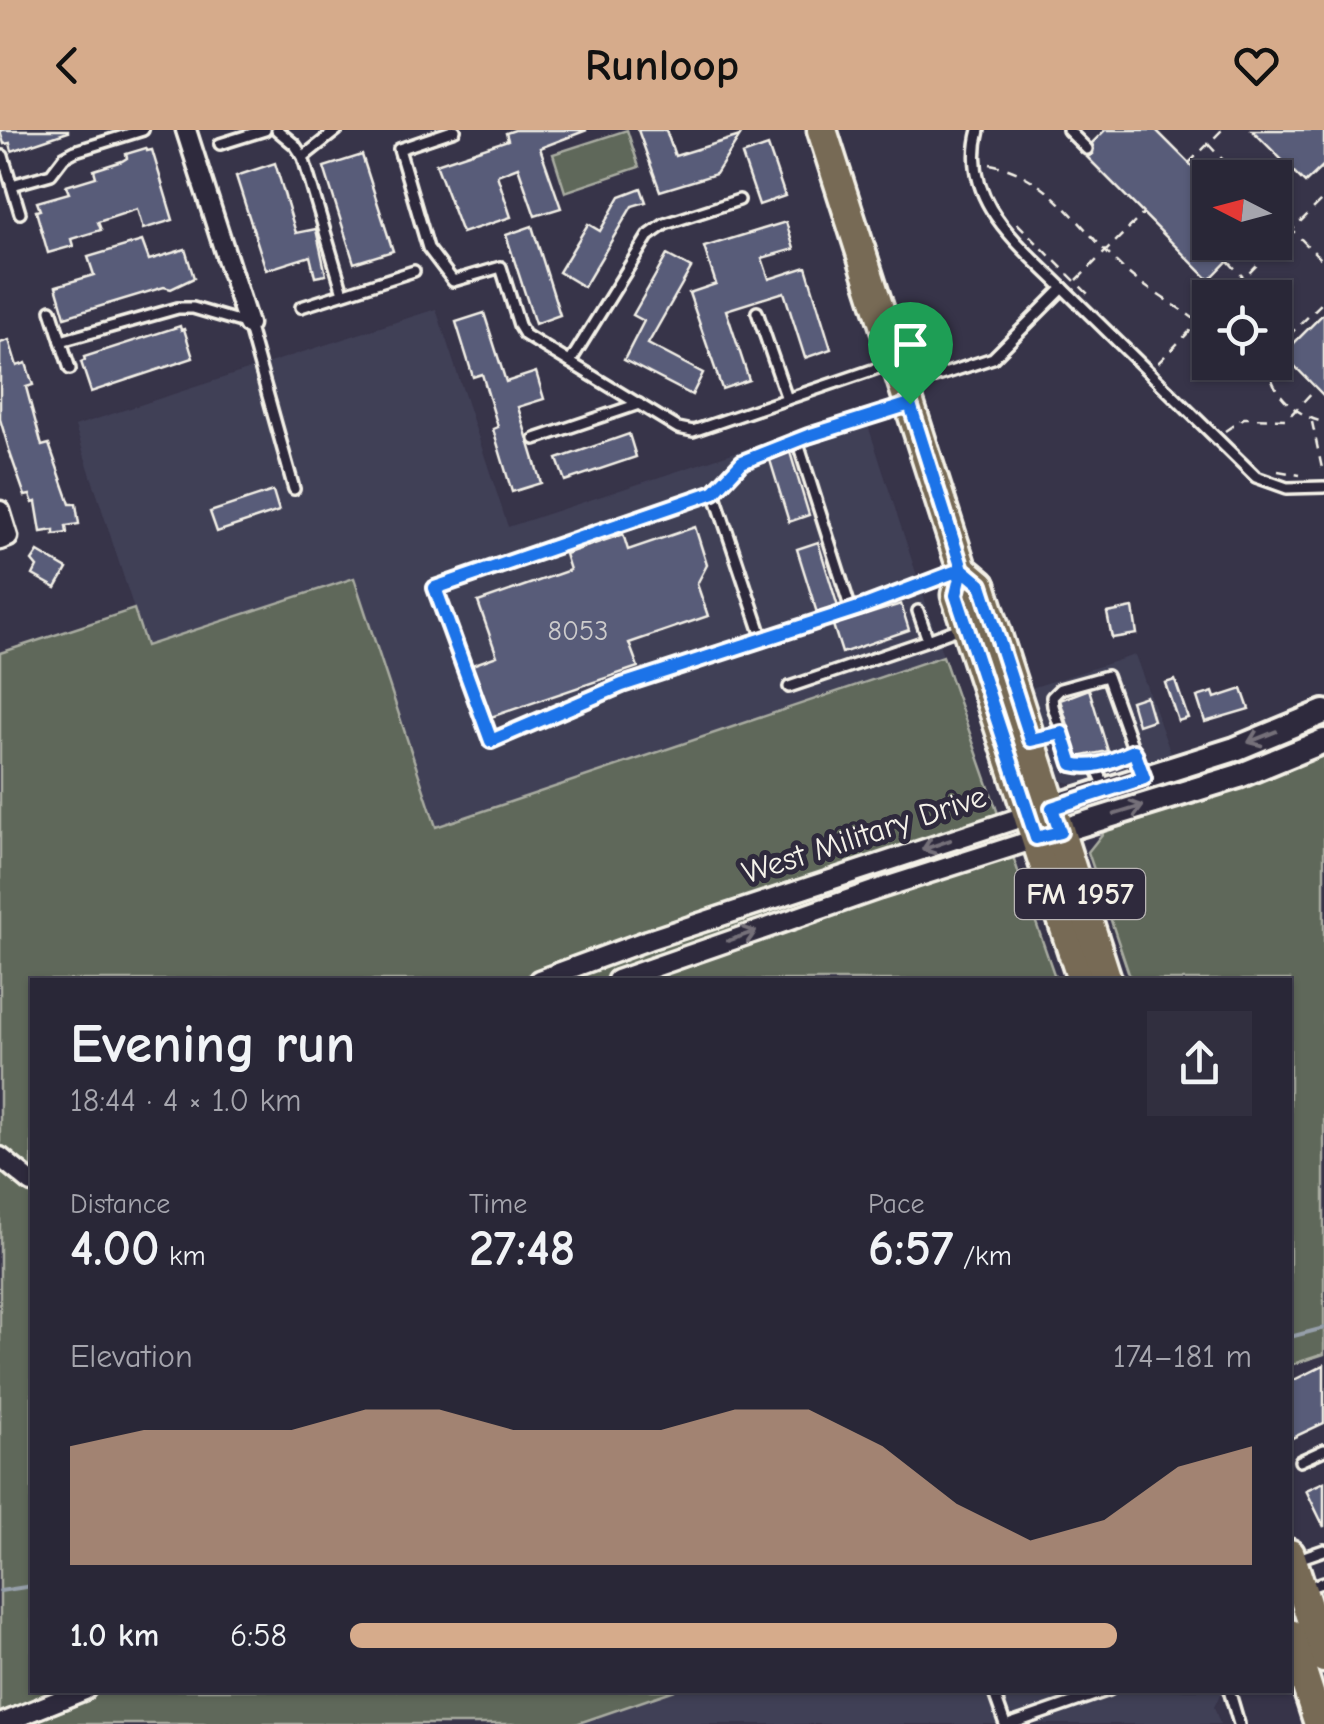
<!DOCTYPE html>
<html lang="en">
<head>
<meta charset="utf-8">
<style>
  :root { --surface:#292737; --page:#312f3f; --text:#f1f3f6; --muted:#a5a5ad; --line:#454452; --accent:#d6ab8b }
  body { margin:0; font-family:"Comic Neue",sans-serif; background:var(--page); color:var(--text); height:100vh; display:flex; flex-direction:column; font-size:38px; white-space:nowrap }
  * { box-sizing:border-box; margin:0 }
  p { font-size:32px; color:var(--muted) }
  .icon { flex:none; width:55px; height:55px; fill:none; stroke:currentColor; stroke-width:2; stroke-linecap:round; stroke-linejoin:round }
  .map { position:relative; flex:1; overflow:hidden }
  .details { position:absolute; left:30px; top:848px; width:1262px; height:715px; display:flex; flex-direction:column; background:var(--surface); border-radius:0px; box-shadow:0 2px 8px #0004,0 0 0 2px var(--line) }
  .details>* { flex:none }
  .needle { width:65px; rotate:276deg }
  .controls { position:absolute; left:1192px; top:30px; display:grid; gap:20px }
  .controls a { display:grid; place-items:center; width:100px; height:100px; border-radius:0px; background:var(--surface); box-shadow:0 2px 8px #0004,0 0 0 2px var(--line); font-size:50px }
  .pin { position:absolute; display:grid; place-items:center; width:85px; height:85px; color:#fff; margin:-102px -42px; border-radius:50% 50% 50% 0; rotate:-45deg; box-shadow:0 0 10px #0007 }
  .pin .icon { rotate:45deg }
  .round { display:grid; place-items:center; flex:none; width:105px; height:105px; border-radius:0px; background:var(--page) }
  .overview { display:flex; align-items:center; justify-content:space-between; height:170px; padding:0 40px }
  h1 { font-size:55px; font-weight:700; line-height:75px }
  .metrics { display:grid; grid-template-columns:repeat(3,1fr); gap:15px; height:170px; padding:10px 40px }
  .metrics div { display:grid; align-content:center }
  .metrics b { font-size:50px; font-weight:700 }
  .metrics small { font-size:28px; font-weight:400 }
  .metrics p { font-size:28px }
  .chart { height:280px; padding:20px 40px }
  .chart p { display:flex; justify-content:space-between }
  .chart svg { width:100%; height:180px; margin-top:10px; fill:var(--accent); opacity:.7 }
  ul { padding:0 40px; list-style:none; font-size:32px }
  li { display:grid; grid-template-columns:160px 120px 1fr; align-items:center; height:75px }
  li i { height:25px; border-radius:12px; background:var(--accent) }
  header { display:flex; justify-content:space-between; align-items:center; height:130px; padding:0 40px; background:var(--accent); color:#111; font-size:45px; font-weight:700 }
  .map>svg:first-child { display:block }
</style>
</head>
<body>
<header><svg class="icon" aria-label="back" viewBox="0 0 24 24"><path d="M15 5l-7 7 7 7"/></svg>Runloop<svg class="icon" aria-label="heart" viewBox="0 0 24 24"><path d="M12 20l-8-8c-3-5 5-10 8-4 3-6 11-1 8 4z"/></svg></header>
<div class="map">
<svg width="1324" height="1594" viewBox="0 0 1324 1594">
  <rect width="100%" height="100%" fill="#373449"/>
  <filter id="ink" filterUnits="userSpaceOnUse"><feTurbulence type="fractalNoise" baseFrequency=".01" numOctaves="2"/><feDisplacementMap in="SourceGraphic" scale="20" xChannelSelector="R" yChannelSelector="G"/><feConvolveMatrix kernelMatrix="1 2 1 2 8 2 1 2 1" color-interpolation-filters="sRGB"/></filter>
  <g filter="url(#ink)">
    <g fill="#414057">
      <polygon points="436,179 508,397 863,280 943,526 435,697 354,448 146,516 75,296"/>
      <polygon points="1135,525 1172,627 1085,657 1063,651 1051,634 1028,559"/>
      <polygon points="675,1560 1222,1560 1214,1577 1220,1594 576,1594"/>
    </g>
    <g fill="#5e675a" stroke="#a9aca1" stroke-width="2.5">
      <polygon points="627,0 639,37 565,62 553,24"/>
      <polygon points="354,448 436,697 943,526 1056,850 32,850 32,1560 675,1560 576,1594 0,1594 0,523 134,479 146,516"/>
      <polygon points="1324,621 1324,1224 1290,1235 1290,850 1131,850 1088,722 1107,698"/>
    </g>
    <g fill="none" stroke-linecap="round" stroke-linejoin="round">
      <g stroke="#969faa" stroke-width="4">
        <polyline points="1290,1207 1324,1198"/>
        <polyline points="0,1461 32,1456"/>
      </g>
    </g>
    <g fill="#595c79" stroke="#f4f1e8" stroke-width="2.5">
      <polygon points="0,0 68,0 68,2 12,21 10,13 4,14"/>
      <polygon points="515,0 587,0 540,18 561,78 535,86 518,37 497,45 511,87 462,103 436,34 508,10 506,3"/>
      <polygon points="638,0 666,0 675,26 740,6 716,44 660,61"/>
      <polygon points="1105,0 1156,0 1210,54 1210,112 1246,112 1209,150 1087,27 1093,24 1092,13"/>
      <polygon points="1252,0 1324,0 1324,35 1305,53"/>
      <polygon points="768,16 785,66 759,75 742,25"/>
      <polygon points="146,18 147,21 152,20 173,90 143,99 137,79 98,92 101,100 71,109 73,116 48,123 36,81 40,80 37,72 69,63 66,56 96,47 94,40 122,31 127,28 126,24"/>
      <polygon points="362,25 393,121 354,133 324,37"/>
      <polygon points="275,33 296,103 316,99 326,145 315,147 310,126 266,140 236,46"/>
      <polygon points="641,58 646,72 632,76 584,157 559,142 588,94 600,101 620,66"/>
      <polygon points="786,92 794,119 762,128 769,149 806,137 831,219 805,228 784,162 726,180 749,250 722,259 689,163 716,154 704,117"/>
      <polygon points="532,96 560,185 535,194 506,105"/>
      <polygon points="142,111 149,130 185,119 194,148 171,159 164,157 65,187 56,156 94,145 88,127"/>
      <polygon points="667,125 691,138 648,214 703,243 692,265 624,230 644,191 633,185"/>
      <polygon points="484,183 506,252 536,242 544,269 518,277 541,353 512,362 493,299 498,297 482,244 473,247 456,192"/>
      <polygon points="1324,183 1324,266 1283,224"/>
      <polygon points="180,196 181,200 184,199 193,228 91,262 81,232 85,230 84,227"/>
      <polygon points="9,210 17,236 26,233 33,255 26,257 42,316 49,314 70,374 76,374 79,394 66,396 67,403 54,405 54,400 41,402 36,372 33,373 30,365 25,366 11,326 0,289 0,213"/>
      <polygon points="629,304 636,327 565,351 557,329"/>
      <polygon points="790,322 809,385 789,392 770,330"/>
      <polygon points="273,361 279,381 217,402 210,382"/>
      <polygon points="695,397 707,435 697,454 708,486 629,513 638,537 491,587 472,535 497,526 478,472 570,440 565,424 623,404 628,420"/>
      <polygon points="818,412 838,477 817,483 797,419"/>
      <polygon points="38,422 67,439 56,458 33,445 37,437 32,431"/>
      <polygon points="901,474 909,500 842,523 833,495"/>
      <polygon points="1133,478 1137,504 1112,508 1107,483"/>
      <polygon points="1175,550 1188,588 1178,591 1165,553"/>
      <polygon points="1089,559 1108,621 1078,627 1060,570"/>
      <polygon points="1242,559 1249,579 1205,592 1197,567 1213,562 1215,568"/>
      <polygon points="1146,566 1153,590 1138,595 1131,571"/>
      <polygon points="1324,1235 1324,1293 1290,1309 1290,1252"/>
      <polygon points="1324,1352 1324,1397 1306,1360"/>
    </g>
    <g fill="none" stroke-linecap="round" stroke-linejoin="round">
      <defs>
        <g id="service">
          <polyline points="277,0 295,15 303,27 343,163"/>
          <polyline points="455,0 399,19 428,118 453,151 501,137 519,195 525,205 678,298 693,301 893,233"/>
          <polyline points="1068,0 1087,19"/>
          <polyline points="220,14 265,0"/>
          <polyline points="3,26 20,83"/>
          <polyline points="303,27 337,0"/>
          <polyline points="12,55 51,44 64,27 75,21 143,0"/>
          <polyline points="1063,158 1256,347 1287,358 1324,357"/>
          <polyline points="301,177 414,141"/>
          <polyline points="51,180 70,239"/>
          <polyline points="757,182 787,269"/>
          <polyline points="61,211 178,178 193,178 248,194 294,359"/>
          <polyline points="570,232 648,106 665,94 739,70"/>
          <path d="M910,255L993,228L1063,158C1019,114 960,70 979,0"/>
          <polyline points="907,275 808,307 742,332 714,362 435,458 491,611 622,555 863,477 957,441"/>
          <polyline points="535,309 639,274"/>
          <polyline points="797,310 851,480"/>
          <polyline points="714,362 763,509"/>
          <polyline points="918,481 928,510 963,497"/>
          <polyline points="789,557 928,510"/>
          <polyline points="1096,637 1134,621"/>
          <polyline points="1106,658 1096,637 1072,635 1053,576 1052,567 1060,559 1107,546 1143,646"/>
          <polyline points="1300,1331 1324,1320"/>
          <polyline points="1298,1429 1324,1420"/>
          <polyline points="1307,1458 1324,1452"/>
          <polyline points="993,1560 1005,1594"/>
          <polyline points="1229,1560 1239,1594"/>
          <polyline points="1011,1594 1109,1560"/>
        </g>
        <g id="minor">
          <polyline points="186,0 248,194"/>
          <polyline points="0,381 8,407 0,410"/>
          <polyline points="539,850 648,810 1028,685"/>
          <polyline points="617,850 879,759 1036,709"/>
          <polyline points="0,1027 32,1053"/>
          <polyline points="0,1594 85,1560"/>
        </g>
        <g id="secondary">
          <polyline points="1039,681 1235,619 1324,582"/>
          <polyline points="1044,706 1239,646 1324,611"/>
        </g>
        <g id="primary">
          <polyline points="822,0 962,439 956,465 1082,850"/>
          <polyline points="962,439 981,455 1107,850"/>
          <polyline points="1290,1424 1324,1528"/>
          <polyline points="1290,1504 1319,1594"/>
        </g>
      </defs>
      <use href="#service" stroke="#f4f1e8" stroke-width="16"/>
      <use href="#minor" stroke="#f4f1e8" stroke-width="25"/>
      <use href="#secondary" stroke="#f4f1e8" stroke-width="30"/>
      <use href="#primary" stroke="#f4f1e8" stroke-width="35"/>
      <g stroke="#f4f1e8" stroke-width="2.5" stroke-dasharray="10 8" stroke-linecap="butt">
        <polyline points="1208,14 1240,48"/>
        <polyline points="1189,33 1222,0"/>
        <path d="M990,34C1053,46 1083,104 1128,143C1154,165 1185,179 1210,202"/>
        <polyline points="1275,83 1324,132"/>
        <polyline points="1017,93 1089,165"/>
        <polyline points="1228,131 1244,148"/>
        <polyline points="1077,150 1143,84"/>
        <polyline points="1224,168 1324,68"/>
        <polyline points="1275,219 1324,171"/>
        <path d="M1269,232C1268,261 1297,287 1324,292"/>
        <polyline points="1158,233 1210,181"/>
        <polyline points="1312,292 1323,343"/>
        <polyline points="1225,301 1244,288 1287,289 1316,258"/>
        <polyline points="1278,341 1300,345"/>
      </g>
      <use href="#service" stroke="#2f2a3d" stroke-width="9"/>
      <use href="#minor" stroke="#2f2a3d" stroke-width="18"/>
      <use href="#secondary" stroke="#2f2a3d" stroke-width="22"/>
      <use href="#primary" stroke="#776a54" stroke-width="28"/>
    </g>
    <defs><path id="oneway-shaft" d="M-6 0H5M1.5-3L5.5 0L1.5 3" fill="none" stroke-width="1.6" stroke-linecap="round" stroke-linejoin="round" transform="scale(2.5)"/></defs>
    <g stroke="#747079">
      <use href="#oneway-shaft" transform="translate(1262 607) rotate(158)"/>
      <use href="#oneway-shaft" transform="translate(1129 680) rotate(-17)"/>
      <use href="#oneway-shaft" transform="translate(936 715) rotate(161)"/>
      <use href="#oneway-shaft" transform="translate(742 806) rotate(-19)"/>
    </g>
  </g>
  <g fill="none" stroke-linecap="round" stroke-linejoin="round" filter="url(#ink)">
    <defs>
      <path id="route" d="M910,274L808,306L742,332L714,362L435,458L491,611L622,555L862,477L962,439L956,465L1036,708L1060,702L1052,678L1144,648L1134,621C1113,630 1095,640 1072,634L1062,603L1031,610L981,455L962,439L910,274"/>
    </defs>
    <use href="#route" stroke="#fff" stroke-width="20"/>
    <use href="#route" stroke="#1a73e8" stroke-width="12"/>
  </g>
  <g text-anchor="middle" stroke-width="10" stroke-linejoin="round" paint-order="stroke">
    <g font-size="28" fill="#cdcccc">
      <text x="578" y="510">8053</text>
    </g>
    <rect fill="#2f2a3d" stroke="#b9b5b5" stroke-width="2.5" x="1015" y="739" width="130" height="50" rx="8"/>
    <g font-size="30" font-weight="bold" fill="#f4f1e8">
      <text x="1080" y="774">FM 1957</text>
    </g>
    <g font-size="32" fill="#f4f1e8" stroke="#2f2a3d">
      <text transform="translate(864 704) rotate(-18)" y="11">West Military Drive</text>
    </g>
  </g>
</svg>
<div class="controls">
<a><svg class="needle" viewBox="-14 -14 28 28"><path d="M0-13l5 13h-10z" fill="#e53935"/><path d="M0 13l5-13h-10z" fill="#a5a5ad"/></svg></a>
<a><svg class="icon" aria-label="locate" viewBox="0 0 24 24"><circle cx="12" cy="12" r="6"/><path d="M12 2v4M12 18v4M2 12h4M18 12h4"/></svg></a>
</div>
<div class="pin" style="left:910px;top:274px;background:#1e9e55"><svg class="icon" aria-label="arrive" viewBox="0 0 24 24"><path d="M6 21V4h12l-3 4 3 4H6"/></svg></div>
<section class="details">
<div class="overview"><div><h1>Evening run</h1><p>18:44 · 4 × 1.0 km</p></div><a class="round"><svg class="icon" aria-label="share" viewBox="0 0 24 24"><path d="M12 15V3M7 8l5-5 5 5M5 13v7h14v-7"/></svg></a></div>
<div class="metrics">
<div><p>Distance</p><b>4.00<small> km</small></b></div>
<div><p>Time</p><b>27:48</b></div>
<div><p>Pace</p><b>6:57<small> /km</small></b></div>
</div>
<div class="chart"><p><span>Elevation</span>174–181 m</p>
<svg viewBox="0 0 160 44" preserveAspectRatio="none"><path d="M0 44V15L10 11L20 11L30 11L40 6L50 6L60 11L70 11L80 11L90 6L100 6L110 15L120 29L130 38L140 33L150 20L160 15V44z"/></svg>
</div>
<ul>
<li><b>1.0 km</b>6:58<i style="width:85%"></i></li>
</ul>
</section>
</div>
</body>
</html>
